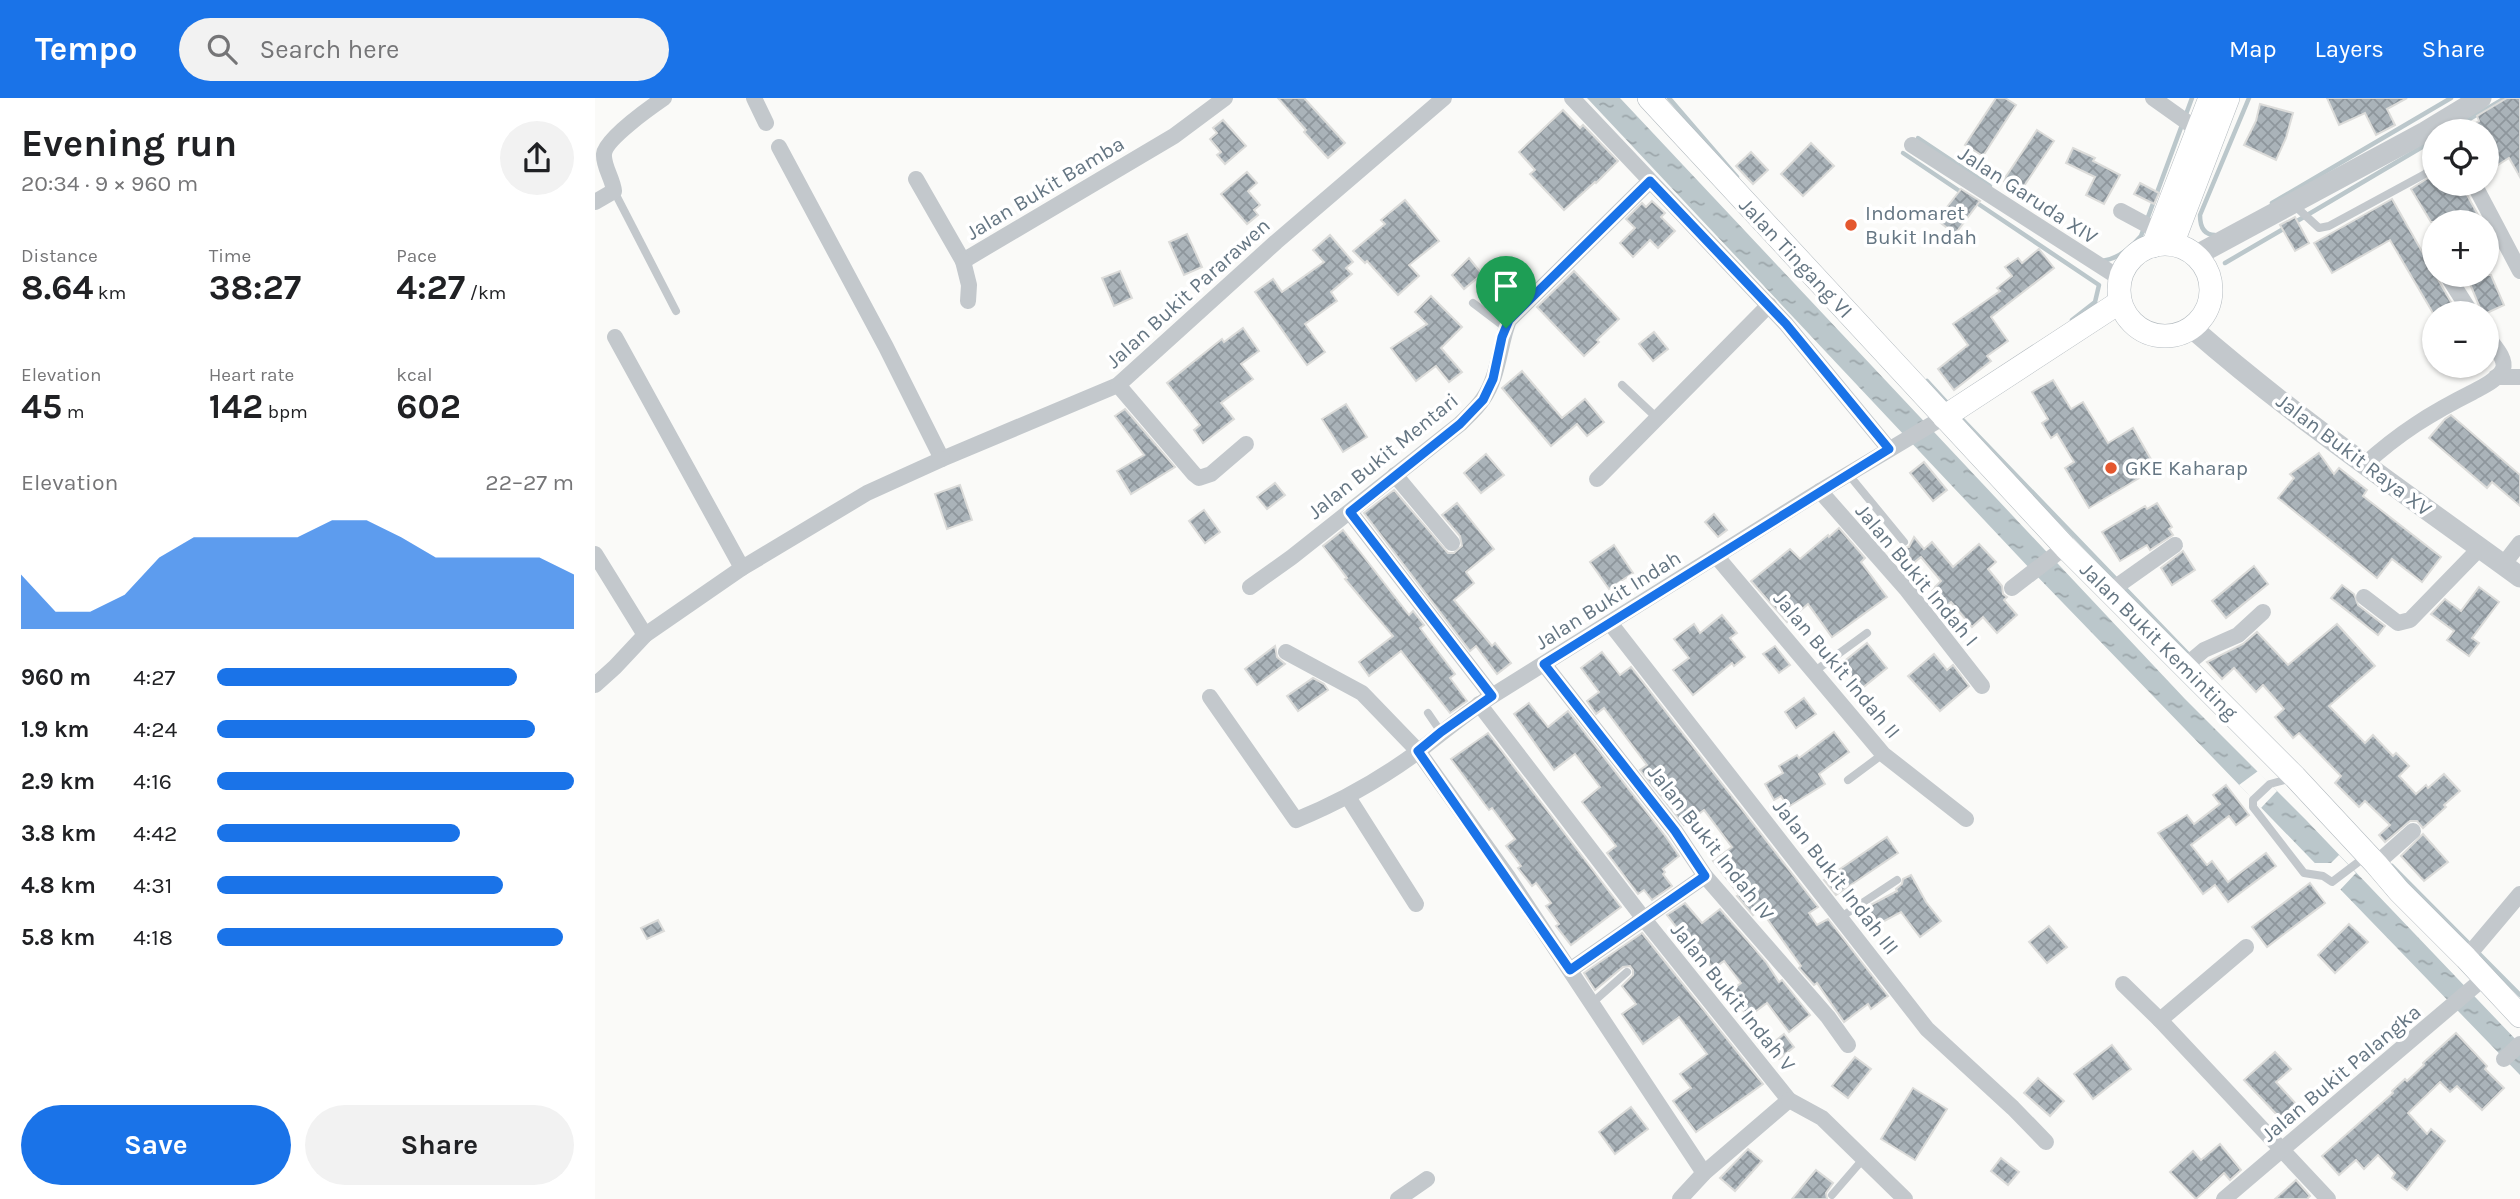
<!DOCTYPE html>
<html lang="en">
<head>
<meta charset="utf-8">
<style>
  :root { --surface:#fff; --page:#f2f2f2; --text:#202124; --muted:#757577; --accent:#1a73e8 }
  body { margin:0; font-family:Karla,sans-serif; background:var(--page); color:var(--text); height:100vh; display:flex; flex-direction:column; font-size:26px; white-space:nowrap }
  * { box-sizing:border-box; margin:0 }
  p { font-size:23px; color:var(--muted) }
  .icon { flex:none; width:38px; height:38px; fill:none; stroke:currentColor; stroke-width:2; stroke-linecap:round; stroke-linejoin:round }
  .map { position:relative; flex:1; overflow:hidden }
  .sheet { display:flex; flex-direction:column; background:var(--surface); width:595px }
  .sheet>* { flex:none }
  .controls { position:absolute; left:1827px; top:21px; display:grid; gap:14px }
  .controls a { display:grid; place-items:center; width:77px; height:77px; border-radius:50%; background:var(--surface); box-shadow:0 2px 5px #0004; font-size:35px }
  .pin { position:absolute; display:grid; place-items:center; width:60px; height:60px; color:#fff; margin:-72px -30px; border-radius:50% 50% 50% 0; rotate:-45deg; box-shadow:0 0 7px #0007 }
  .pin .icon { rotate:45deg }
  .round { display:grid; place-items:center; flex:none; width:74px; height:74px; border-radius:37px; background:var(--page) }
  .head { display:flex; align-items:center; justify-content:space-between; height:119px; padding:0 21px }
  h1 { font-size:38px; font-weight:700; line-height:52px }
  .metrics { display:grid; grid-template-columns:repeat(3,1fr); gap:10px; height:119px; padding:7px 21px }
  .metrics div { display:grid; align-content:center }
  .metrics b { font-size:35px; font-weight:700 }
  .metrics small { font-size:19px; font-weight:400 }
  .metrics p { font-size:19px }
  .chart { height:196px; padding:14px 21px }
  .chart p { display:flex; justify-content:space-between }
  .chart svg { width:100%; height:126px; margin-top:7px; fill:var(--accent); opacity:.7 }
  .primary-button { display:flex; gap:14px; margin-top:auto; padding:14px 21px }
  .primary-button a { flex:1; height:80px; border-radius:42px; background:var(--accent); color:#fff; font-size:28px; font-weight:700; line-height:80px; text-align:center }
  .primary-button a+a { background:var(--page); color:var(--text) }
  ul { padding:0 21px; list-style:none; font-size:23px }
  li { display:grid; grid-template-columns:112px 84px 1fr; align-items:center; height:52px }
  li i { height:18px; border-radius:9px; background:var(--accent) }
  header { display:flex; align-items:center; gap:42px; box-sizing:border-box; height:98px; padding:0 35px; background:var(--accent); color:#fff }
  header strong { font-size:33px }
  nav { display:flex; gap:38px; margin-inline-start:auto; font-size:24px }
  .search { width:490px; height:63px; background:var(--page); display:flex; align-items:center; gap:18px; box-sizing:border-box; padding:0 24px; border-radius:38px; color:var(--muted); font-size:26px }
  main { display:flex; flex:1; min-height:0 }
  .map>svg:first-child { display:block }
</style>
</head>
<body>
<header>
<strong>Tempo</strong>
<div class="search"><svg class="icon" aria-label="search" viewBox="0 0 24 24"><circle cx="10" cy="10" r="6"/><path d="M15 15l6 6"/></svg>Search here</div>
<nav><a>Map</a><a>Layers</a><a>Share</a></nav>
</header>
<main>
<section class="sheet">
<div class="head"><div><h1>Evening run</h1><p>20:34 · 9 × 960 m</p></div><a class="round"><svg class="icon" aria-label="share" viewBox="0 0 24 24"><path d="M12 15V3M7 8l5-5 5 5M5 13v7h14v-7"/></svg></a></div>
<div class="metrics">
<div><p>Distance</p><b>8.64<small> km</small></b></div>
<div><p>Time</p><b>38:27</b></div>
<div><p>Pace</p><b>4:27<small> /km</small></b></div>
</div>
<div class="metrics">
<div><p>Elevation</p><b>45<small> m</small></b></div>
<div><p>Heart rate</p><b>142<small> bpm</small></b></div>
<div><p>kcal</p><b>602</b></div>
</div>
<div class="chart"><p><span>Elevation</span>22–27 m</p>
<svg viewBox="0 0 160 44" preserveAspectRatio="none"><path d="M0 44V25L10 38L20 38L30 32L40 19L50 12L60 12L70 12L80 12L90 6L100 6L110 12L120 19L130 19L140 19L150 19L160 25V44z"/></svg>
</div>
<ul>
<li><b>960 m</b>4:27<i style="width:84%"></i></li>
<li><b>1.9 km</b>4:24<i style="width:89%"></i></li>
<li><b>2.9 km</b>4:16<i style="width:100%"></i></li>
<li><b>3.8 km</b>4:42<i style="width:68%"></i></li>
<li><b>4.8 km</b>4:31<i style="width:80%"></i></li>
<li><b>5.8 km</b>4:18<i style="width:97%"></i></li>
</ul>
<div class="primary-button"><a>Save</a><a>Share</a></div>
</section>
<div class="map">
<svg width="1925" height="1101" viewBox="0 0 1925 1101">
  <defs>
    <pattern id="water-ripples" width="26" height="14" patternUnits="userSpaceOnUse" patternTransform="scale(1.75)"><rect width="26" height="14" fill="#bbc7cb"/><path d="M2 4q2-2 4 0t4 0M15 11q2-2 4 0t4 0" fill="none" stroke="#9ca6aa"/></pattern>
    <pattern id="building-cross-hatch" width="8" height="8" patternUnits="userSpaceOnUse" patternTransform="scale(1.75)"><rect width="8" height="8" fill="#aab3b9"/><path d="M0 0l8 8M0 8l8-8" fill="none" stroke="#8e969c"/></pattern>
  </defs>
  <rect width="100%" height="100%" fill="#fafaf8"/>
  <polygon fill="url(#water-ripples)" points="992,0 1025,0 1590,601 1711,722 1925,946 1925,977 1438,474"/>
  <g fill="#fafaf8">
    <polygon points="1663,673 1682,693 1666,710 1644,687"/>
    <polygon points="1744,757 1761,775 1745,792 1719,765 1736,765"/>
  </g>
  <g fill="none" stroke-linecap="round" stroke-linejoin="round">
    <g stroke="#bbc7cb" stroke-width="4.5">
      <polyline points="1074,0 1142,79"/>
      <polyline points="1590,19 1597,0"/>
      <polyline points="1854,33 1910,0"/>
      <polyline points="1323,40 1395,88"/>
      <polyline points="1308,55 1369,96"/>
      <polyline points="1379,103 1504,187 1500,204 1477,222"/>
      <polyline points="1677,105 1856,0"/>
      <polyline points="1697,126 1839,42"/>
      <path d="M1620,137C1608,137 1605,128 1605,117L1654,0"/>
      <path d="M1507,163C1523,161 1535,151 1546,138L1587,27"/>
      <polyline points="1630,165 1690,130"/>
      <polyline points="1332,283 1354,307"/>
      <polyline points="1365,319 1597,560"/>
      <polyline points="1797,768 1925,897"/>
    </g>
  </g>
  <g fill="url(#building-cross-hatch)" stroke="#dcdcda" stroke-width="2">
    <polygon points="683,0 709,0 750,45 733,60 709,34 711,32"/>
    <polygon points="1401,0 1410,0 1421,7 1388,58 1370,47"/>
    <polygon points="1732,0 1812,0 1792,11 1800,27 1781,37 1770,15 1744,27"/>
    <polygon points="1912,0 1925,0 1925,79 1914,60 1892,74 1892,33 1866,33 1884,23 1882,18"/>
    <polygon points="1665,6 1698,15 1691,40 1681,62 1649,47 1661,23"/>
    <polygon points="968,12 985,30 988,27 1023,63 1001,85 1000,84 969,112 935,76 940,72 924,54"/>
    <polygon points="628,22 651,48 630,66 622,57 626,54 615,41 622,35 618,30"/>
    <polygon points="1442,32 1459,43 1425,94 1408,83"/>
    <polygon points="1216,45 1239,68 1208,98 1186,76"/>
    <polygon points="1478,50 1500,60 1498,63 1525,77 1509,106 1491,97 1500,79 1471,65"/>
    <polygon points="1156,54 1173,72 1158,86 1141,68"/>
    <polygon points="652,74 662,85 653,93 665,107 659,112 663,117 652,126 626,96"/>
    <polygon points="1839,76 1839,86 1866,86 1887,124 1836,124 1816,91"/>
    <polygon points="1545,85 1564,95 1559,106 1539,96"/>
    <polygon points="1366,91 1385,103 1360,136 1342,122"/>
    <polygon points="1797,101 1860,211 1852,215 1838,215 1795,142 1737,175 1719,145"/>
    <polygon points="810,102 844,143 814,167 824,178 803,197 772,163 770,165 758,153 790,126 786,122"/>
    <polygon points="1057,103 1070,115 1066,119 1080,133 1063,150 1055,142 1038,159 1025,145 1040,130 1031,121 1047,105 1051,109"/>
    <polygon points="1700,119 1714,145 1700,153 1685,127"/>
    <polygon points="592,136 607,169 589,177 574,144"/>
    <polygon points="735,137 758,164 751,170 757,176 736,194 742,203 710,226 730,254 712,267 660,194 678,181 687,194 729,164 718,152"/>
    <polygon points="1444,151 1459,170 1396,219 1413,243 1392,258 1396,263 1359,292 1343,271 1373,247 1358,226 1405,193 1402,190 1417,178 1410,169 1423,160 1427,165"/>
    <polygon points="874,160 887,176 869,191 857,177"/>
    <polygon points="525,173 537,200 519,208 507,180"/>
    <polygon points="979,173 1024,221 1002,242 1004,244 989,258 942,209"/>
    <polygon points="1882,177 1896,177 1909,207 1892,215 1887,215 1873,181"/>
    <polygon points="836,198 867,229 846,250 867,274 854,284 841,268 821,283 796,250 832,226 820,214"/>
    <polygon points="648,230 664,253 646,266 658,281 626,305 639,321 608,345 599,332 605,327 572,285 627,241 629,244"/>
    <polygon points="1059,234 1073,251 1058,263 1044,246"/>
    <polygon points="927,273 967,320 990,301 1009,324 992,338 982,326 956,348 907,290"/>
    <polygon points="1458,282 1476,311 1488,304 1513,345 1538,330 1561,370 1494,410 1470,370 1479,364 1462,336 1456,340 1447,325 1453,321 1437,294"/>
    <polygon points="751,306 772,339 748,354 727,321"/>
    <polygon points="530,311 580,369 536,396 522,373 549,357 520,318"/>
    <polygon points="1856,317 1925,377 1925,408 1897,384 1892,390 1834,340 1850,321"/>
    <polygon points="1724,355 1739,376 1744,370 1772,392 1768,398 1846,459 1827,484 1797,461 1782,480 1683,400 1699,380 1695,376"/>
    <polygon points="891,356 909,377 886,395 869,375"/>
    <polygon points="1329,364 1352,392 1338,403 1315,375"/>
    <polygon points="680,385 690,397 672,411 662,399"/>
    <polygon points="365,387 377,422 352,431 340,396"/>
    <polygon points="799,392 853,455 859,455 867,448 865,438 847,417 862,405 899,451 871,474 879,485 859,502 897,548 900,545 916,565 902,576 881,548 875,553 769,415"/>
    <polygon points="1562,405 1577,429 1574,431 1578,437 1555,452 1552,447 1525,463 1507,434 1550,408 1552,411"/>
    <polygon points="609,412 625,434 610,445 594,423"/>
    <polygon points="1119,416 1132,432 1123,439 1110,424"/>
    <polygon points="1244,430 1270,460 1266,464 1292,499 1237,539 1213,506 1192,524 1156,483 1195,451 1205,461 1233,437 1234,439"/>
    <polygon points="748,432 814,517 818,513 829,527 825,530 860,576 855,580 872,603 855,615 806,553 774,578 764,564 798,538 750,481 752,480 728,448"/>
    <polygon points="1319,439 1329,451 1337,444 1358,469 1384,446 1401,464 1393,471 1407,488 1408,496 1412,499 1409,502 1422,517 1402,535 1388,519 1377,529 1356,504 1351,508 1337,492 1346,483 1326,459 1311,471 1299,457 1307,450 1314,449"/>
    <polygon points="1019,447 1038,475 1014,491 995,464"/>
    <polygon points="1588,453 1600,472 1577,487 1566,470"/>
    <polygon points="1659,468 1673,486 1631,520 1617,503"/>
    <polygon points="1747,487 1759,496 1763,507 1790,528 1783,537 1736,500"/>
    <polygon points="1884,489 1904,504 1877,540 1884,545 1874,558 1852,542 1859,533 1836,516 1850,501 1866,513"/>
    <polygon points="1127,517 1142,535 1135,540 1150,559 1139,568 1137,565 1098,597 1078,572 1094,560 1079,541 1099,526 1105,535"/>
    <polygon points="1742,526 1780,568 1734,608 1770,645 1778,637 1798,658 1801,655 1814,668 1804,678 1821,696 1831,687 1833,690 1849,676 1865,693 1849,707 1851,709 1828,730 1822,723 1815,723 1790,744 1784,737 1795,727 1770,703 1764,709 1740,685 1746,678 1704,635 1698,640 1680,619 1689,611 1668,587 1661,594 1639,570 1627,581 1612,564 1648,546 1662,534 1693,567"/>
    <polygon points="1272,545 1292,570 1266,591 1246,566"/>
    <polygon points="680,548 682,559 690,566 662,587 650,571"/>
    <polygon points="1180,548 1195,567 1184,575 1168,556"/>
    <polygon points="1007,554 1025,577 1036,569 1223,809 1214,815 1222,827 1233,821 1293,898 1276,911 1273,906 1249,924 1222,885 1219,887 1204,870 1206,868 1165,811 1158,817 1142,798 1144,797 1118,763 1137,749 1109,712 1089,727 1045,672 1052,667 1009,610 1001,616 992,603 1004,594 986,570"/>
    <polygon points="1339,556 1352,572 1358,567 1374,588 1345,613 1313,578"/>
    <polygon points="718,580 729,586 733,592 703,613 692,598"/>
    <polygon points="1209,600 1221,616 1201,630 1190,614"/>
    <polygon points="934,605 953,629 973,613 1071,739 1084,758 1068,771 1070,774 1068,776 1077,788 1057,802 1049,792 1043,796 1012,755 1021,748 987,704 1005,689 980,656 959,672 919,616"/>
    <polygon points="1239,634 1254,654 1224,676 1230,686 1193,709 1186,698 1179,702 1170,686 1188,675 1184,668 1202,657 1204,660"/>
    <polygon points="893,635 1026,809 976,847 961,828 964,826 951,808 956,805 941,785 937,788 923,770 926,768 911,748 920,741 897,710 894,712 856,661"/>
    <polygon points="1631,687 1654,717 1641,727 1634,718 1596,747 1612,767 1617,763 1633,784 1671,755 1681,768 1633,804 1620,787 1608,796 1563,735 1592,717 1599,726 1625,706 1618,697"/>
    <polygon points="1828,736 1853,764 1829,783 1806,758"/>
    <polygon points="1292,739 1303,755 1241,797 1229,782"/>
    <polygon points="1316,777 1331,804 1346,823 1325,839 1306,814 1282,827 1272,809 1302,793 1301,791 1307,786 1308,781"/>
    <polygon points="1715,785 1730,805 1672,849 1657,829"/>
    <polygon points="1090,805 1107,825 1125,811 1171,864 1184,884 1187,882 1215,917 1194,934 1172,905 1153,919 1134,894 1146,885 1129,863 1118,871 1106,854 1103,857 1072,817"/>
    <polygon points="63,822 69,833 52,841 46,830"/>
    <polygon points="1754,826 1773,844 1740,875 1723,857"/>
    <polygon points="1454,828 1472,849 1452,865 1434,844"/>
    <polygon points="1047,835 1168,986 1101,1034 1078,1003 1096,990 1085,976 1112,956 1084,919 1048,946 1027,916 1041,906 1027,888 1038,877 1038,872 1035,868 1028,869 1000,892 989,875"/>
    <polygon points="1861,935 1892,968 1890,971 1909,990 1887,1012 1862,988 1855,994 1845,984 1813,1015 1832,1036 1836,1031 1850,1043 1812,1092 1797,1080 1800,1075 1783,1057 1769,1071 1761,1062 1744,1077 1727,1058 1798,995 1797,993 1810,981 1812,983 1829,967 1828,965"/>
    <polygon points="1189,936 1199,949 1184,961 1174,948"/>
    <polygon points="1517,947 1536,971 1498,1001 1479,976"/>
    <polygon points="1680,954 1696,971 1681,984 1701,1006 1685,1020 1649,982"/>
    <polygon points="1260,959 1276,971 1253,1000 1237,988"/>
    <polygon points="1443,980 1469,1003 1455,1018 1429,995"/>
    <polygon points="1318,990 1352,1011 1320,1062 1286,1041"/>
    <polygon points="1036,1009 1053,1031 1020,1056 1004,1034"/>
    <polygon points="1625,1046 1646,1072 1635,1082 1629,1075 1601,1101 1575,1074 1598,1053 1606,1062"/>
    <polygon points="1153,1051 1167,1063 1140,1093 1125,1080"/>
    <polygon points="1406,1060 1424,1074 1413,1087 1396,1073"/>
    <polygon points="1221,1072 1238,1085 1231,1095 1232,1101 1197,1101"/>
    <polygon points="1701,1082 1715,1098 1712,1101 1680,1101"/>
  </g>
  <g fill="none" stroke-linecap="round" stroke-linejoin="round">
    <defs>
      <g id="secondary">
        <polyline points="1054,0 1470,449 1700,679 1781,766 1804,793 1871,860 1925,918"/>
        <polyline points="1578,144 1633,0"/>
        <circle cx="1570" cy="192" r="46"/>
        <polyline points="1558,148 1615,0"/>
        <polyline points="1349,319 1525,204"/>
      </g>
    </defs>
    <use href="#secondary" stroke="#b3babf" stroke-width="24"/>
    <g stroke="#c3c8cc" stroke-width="8">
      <polyline points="1830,36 1839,55"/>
      <polyline points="19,93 81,213"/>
      <polyline points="1699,107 1724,130 1734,128 1830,76 1837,69 1839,61"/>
      <polyline points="878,205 911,230"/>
      <polyline points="1027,287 1062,320"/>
      <polyline points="1254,377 1309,444"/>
      <polyline points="1220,573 1272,535"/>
      <polyline points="833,615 846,634"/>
      <polyline points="1697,680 1675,686 1658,702 1658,709 1709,775 1728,778 1737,784 1770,759"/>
      <polyline points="1253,682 1288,656"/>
      <polyline points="1246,819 1302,782"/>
      <polyline points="997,905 1032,874"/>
      <polyline points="1237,1097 1269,1060"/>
    </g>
    <g stroke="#c3c8cc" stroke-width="16">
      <polyline points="159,0 171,25"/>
      <polyline points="977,0 1191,226 1294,351"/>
      <polyline points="1558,0 1603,32"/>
      <polyline points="1317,47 1526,181"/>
      <polyline points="184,49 291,249 347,361 523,287 681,144 849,0"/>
      <polyline points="321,81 368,163 579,38 630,0"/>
      <polyline points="1879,86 1925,173"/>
      <path d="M0,104L19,93C18,81 8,68 9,56C10,41 56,9 69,0"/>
      <polyline points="1526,113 1565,134"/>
      <polyline points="368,163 374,187 373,203"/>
      <polyline points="1852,177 1876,215"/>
      <polyline points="20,239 147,470"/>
      <polyline points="1901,279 1925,279"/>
      <polyline points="523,287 599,376 604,380 616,376 651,346"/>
      <path d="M1769,367C1804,335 1836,315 1878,294C1887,289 1903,282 1908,271C1912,260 1897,246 1892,238"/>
      <polyline points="800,377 857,445"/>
      <polyline points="1002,381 1174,207"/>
      <polyline points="1225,393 1312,492 1387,588"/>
      <polyline points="755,414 897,598"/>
      <polyline points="0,456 50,537"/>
      <polyline points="1122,459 1288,656 1371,721"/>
      <polyline points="1908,467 1925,445"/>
      <path d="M655,489L697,459L865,326C873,318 882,310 888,301C904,278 904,248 914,222L1055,83"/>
      <polyline points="1417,490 1470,449"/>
      <polyline points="1515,493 1580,447"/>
      <polyline points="1769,499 1803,525 1815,522 1885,450"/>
      <polyline points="1015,525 1332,931 1418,1010 1451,1044"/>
      <polyline points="691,554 767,595 823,653 913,779 1109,1075"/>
      <polyline points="949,566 1080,733 1110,778 1233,919 1253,947"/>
      <polyline points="1590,568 1609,552 1643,537 1668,514"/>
      <polyline points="0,587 20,569 50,537 147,470 272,395 347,361"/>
      <path d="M615,599L701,722C745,704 786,681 824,653C848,634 871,615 897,598L1225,393L1349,319"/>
      <polyline points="884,606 1049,821 1194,1002 1109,1075 1085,1101"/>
      <polyline points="753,699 821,806"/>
      <polyline points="1781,766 1818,733"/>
      <polyline points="1871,860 1925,796"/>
      <polyline points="975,872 1110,778"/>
      <polyline points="1528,886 1565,922 1733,1101"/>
      <polyline points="1565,922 1651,849"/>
      <polyline points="1909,961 1925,946"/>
      <polyline points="1194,1002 1227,1020 1310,1101"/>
      <polyline points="803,1101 832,1081"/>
      <polyline points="1629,1101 1889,880"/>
    </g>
    <g stroke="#c3c8cc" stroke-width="21">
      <polyline points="1600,158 1830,34 1886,0"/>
      <path d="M1597,230C1700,320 1814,398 1925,479"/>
    </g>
    <use href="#secondary" stroke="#fff" stroke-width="23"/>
  </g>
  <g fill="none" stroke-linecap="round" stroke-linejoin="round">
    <defs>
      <polygon id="route" points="1055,83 1191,226 1294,351 949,566 1080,733 1110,778 975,872 823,653 846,634 897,598 755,414 865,326 888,302 898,281 907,239 914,222"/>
    </defs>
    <use href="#route" stroke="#fff" stroke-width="14"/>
    <use href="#route" stroke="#1a73e8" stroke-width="9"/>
  </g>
  <g fill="#e4572e" stroke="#fff" stroke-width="2.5">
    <circle cx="1256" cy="127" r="7"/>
    <circle cx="1516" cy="370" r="7"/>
  </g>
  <g text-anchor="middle" stroke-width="7" stroke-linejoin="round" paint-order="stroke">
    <g font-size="21" fill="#657683" stroke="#fff">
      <text transform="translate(450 90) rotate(-31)" y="7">Jalan Bukit Bamba</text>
      <text transform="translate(1433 97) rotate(33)" y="7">Jalan Garuda XIV</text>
      <text transform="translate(1201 160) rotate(47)" y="7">Jalan Tingang VI</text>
      <text transform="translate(593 195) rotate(-42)" y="7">Jalan Bukit Pararawen</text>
      <text transform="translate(1759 357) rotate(37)" y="7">Jalan Bukit Raya XV</text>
      <text transform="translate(788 358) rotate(-39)" y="7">Jalan Bukit Mentari</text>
      <text transform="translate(1322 477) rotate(50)" y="7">Jalan Bukit Indah I</text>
      <text transform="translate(1013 502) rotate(-32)" y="7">Jalan Bukit Indah</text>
      <text transform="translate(1564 543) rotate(45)" y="7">Jalan Bukit Keminting</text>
      <text transform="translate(1242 567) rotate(50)" y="7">Jalan Bukit Indah II</text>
      <text transform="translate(1116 745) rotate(52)" y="7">Jalan Bukit Indah IV</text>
      <text transform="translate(1241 779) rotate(52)" y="7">Jalan Bukit Indah III</text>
      <text transform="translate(1138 899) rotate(51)" y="7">Jalan Bukit Indah V</text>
      <text transform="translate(1746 975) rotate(-40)" y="7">Jalan Bukit Palangka</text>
    </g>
    <g font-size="21" fill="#657683" stroke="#fff" text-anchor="start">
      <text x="1270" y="122">Indomaret<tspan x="1270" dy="24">Bukit Indah</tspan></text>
      <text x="1530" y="377">GKE Kaharap</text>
    </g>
  </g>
</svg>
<div class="controls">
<a><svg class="icon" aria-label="locate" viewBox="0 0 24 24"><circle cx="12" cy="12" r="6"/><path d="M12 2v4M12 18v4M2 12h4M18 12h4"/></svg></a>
<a>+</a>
<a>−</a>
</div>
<div class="pin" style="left:911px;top:230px;background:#1e9e55"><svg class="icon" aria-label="arrive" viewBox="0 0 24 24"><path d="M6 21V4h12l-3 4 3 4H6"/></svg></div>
</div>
</main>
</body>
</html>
